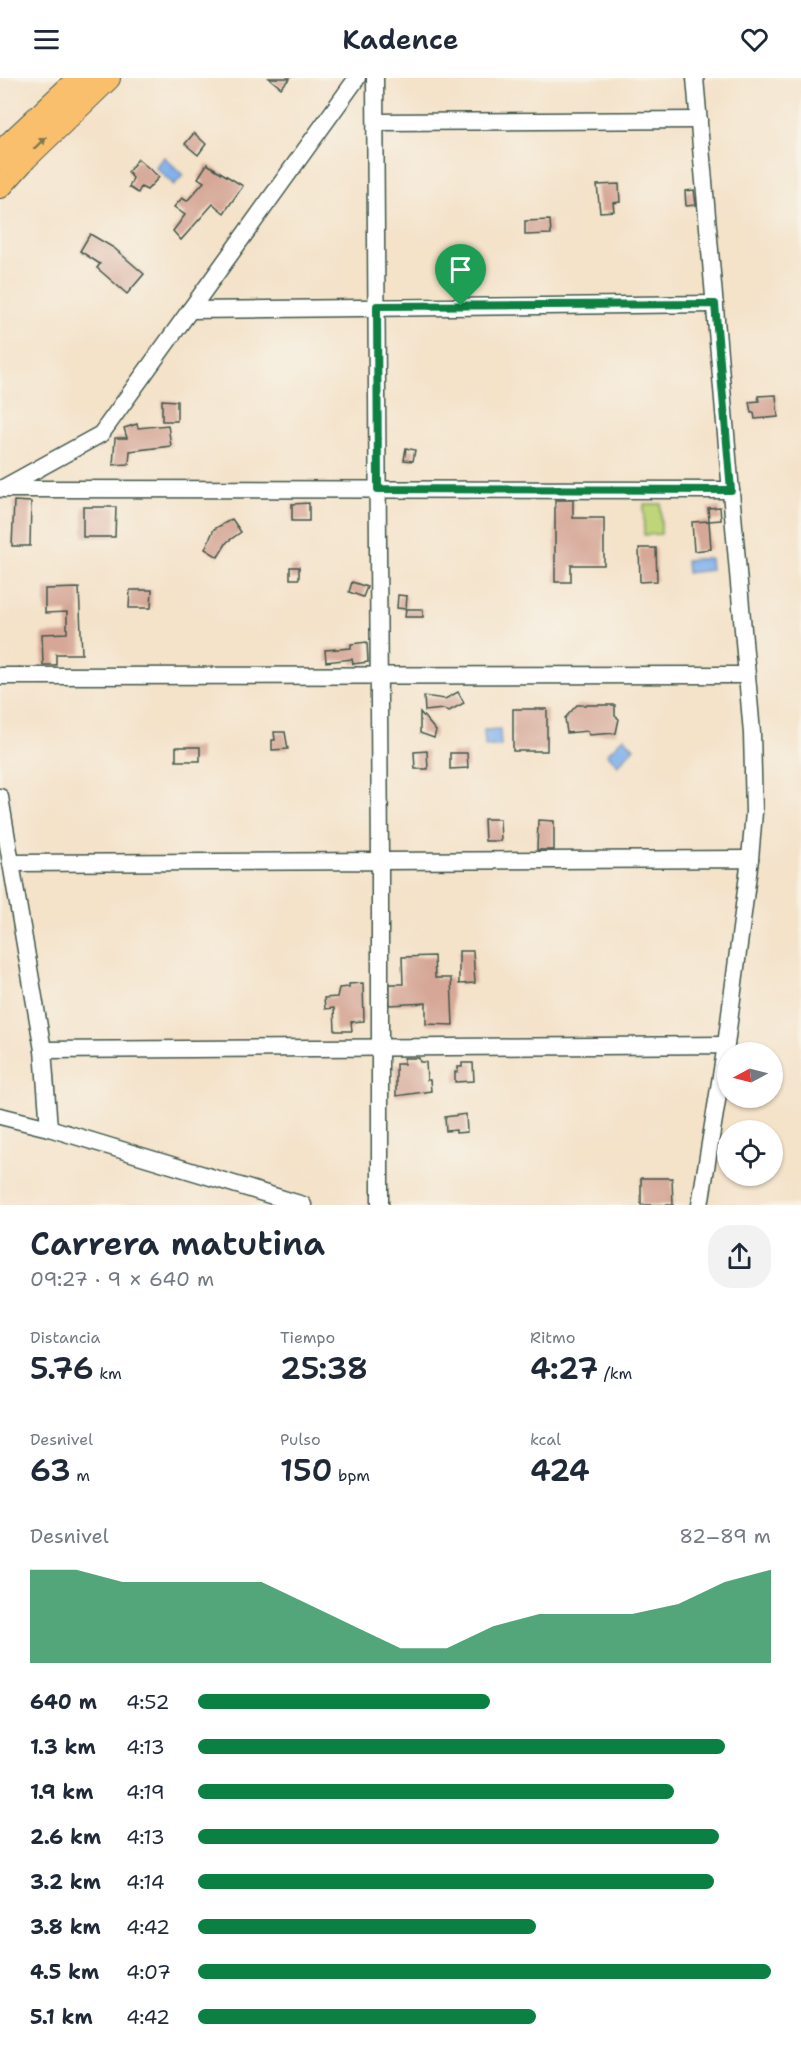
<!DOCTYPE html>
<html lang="es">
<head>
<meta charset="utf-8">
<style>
  :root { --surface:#fff; --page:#f2f2f3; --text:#1f2937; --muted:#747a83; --accent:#0b8043 }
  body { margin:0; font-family:"Shantell Sans",sans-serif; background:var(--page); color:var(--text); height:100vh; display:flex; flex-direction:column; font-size:22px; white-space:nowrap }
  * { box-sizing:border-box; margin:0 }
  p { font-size:20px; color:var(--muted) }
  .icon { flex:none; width:33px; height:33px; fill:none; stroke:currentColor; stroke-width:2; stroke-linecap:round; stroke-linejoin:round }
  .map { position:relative; height:1127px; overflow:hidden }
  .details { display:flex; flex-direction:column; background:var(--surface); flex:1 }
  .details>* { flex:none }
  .needle { width:39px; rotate:263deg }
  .tools { position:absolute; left:717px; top:964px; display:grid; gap:12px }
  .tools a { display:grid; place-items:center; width:66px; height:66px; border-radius:50%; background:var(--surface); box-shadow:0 2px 4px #0004; font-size:30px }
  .pin { position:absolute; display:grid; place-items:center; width:51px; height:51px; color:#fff; margin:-62px -26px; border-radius:50% 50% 50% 0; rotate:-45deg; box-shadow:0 0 6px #0007 }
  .pin .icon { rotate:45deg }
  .round { display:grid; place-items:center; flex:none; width:63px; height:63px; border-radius:24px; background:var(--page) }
  .headline { display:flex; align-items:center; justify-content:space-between; height:102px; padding:0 30px }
  h1 { font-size:33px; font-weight:600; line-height:45px }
  .metrics { display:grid; grid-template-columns:repeat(3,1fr); gap:9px; height:102px; padding:6px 30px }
  .metrics div { display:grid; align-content:center }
  .metrics b { font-size:30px; font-weight:600 }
  .metrics small { font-size:16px; font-weight:400 }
  .metrics p { font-size:16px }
  .chart { height:168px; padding:12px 30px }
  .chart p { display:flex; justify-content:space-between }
  .chart svg { width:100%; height:108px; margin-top:6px; fill:var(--accent); opacity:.7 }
  ul { padding:0 30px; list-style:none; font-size:20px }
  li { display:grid; grid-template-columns:96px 72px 1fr; align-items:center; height:45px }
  li i { height:15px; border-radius:8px; background:var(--accent) }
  header { display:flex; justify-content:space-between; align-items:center; height:78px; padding:0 30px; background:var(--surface); font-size:27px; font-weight:600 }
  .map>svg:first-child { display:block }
</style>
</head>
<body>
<header><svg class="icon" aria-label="menu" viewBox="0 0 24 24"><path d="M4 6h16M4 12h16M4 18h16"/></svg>Kadence<svg class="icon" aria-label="heart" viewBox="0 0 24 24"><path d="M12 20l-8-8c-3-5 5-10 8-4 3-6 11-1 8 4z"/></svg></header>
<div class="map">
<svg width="801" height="1127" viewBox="0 0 801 1127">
  <rect width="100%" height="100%" fill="#f7f3e8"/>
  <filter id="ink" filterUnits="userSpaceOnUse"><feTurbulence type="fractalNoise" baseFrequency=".0167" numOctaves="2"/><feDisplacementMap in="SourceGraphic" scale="12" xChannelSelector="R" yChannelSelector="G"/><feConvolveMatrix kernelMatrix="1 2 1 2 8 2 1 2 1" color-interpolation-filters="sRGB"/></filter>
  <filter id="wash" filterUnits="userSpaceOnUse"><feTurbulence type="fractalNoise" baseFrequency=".008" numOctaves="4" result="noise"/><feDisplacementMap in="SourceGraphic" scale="24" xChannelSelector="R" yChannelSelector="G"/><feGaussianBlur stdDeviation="1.35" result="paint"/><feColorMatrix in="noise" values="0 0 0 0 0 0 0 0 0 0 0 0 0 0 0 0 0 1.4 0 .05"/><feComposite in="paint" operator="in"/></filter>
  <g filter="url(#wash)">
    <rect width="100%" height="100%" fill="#f4e2c9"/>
    <polygon fill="#bfd579" stroke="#6f8956" stroke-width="1.5" points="644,426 661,426 661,456 644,457"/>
    <g fill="#82b1ec" stroke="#507790" stroke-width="1.5">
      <polygon points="164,79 183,97 174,107 155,89"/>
      <polygon points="710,480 711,492 687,495 686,482"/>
      <polygon points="500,651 501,668 485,668 484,652"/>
      <polygon points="624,659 634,670 618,687 607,676"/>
    </g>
    <g id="blocks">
      <g fill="#d6a797">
        <polygon points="269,0 290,0 281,10"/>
        <polygon points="194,55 206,66 198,77 185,66"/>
        <polygon points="138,81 159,99 147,112 141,109 138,115 129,109 133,100 128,94"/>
        <polygon points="207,86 243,108 224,135 213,126 181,162 173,153 185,137 174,129 182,120 187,123 204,104 198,100"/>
        <polygon points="619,106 620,124 613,125 614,133 600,134 597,107"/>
        <polygon points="694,112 696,127 686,128 685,113"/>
        <polygon points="550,142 551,156 525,157 525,143"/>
        <polygon points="90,156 114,170 144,196 127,216 97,190 100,186 80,173"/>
        <polygon points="776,317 778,339 755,341 754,335 751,335 749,324 759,323 758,318"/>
        <polygon points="162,322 177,323 177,343 162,343"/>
        <polygon points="137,346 138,350 168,347 171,368 130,373 129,386 113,387 115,360 127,360 124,350"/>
        <polygon points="406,370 415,372 413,383 404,382"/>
        <polygon points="555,422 573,422 573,440 604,440 604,487 571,487 571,504 555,504"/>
        <polygon points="14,423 31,424 30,468 12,468"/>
        <polygon points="309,425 309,443 292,443 292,426"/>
        <polygon points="83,429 116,429 115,459 83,459"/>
        <polygon points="720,429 721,442 709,443 708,430"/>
        <polygon points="232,441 241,454 227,464 218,479 205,471 214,451"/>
        <polygon points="709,443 711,471 694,473 692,444"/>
        <polygon points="639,470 656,470 657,503 640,504"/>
        <rect x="290" y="489" width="9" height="12"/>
        <polygon points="352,504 367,509 363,519 349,514"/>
        <polygon points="79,510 82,576 56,576 56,587 43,587 42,556 67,555 67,534 45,535 45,511"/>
        <polygon points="130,512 152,512 151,530 129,530"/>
        <polygon points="398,517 407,518 406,531 397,530"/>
        <polygon points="406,531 423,531 423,539 405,539"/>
        <polygon points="367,564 368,584 353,586 352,581 326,584 325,572 351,570 351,566"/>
        <polygon points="458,614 464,625 449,633 443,631 425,633 424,618 445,621"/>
        <polygon points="577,627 615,627 615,638 619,641 616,655 589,657 588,653 567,655 565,640"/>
        <rect x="513" y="631" width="34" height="42"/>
        <polygon points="420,634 436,653 434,660 420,655"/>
        <polygon points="274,654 285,654 288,671 272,672 272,662 275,662"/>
        <rect x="176" y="669" width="24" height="14"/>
        <polygon points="427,673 428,691 415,691 414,674"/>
        <polygon points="450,675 467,675 468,690 450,691"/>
        <polygon points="484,741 500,741 501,763 485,763"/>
        <polygon points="538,742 554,743 554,772 537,772"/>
        <polygon points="459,873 473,873 475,905 459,906"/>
        <polygon points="434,878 435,900 451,900 453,947 426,946 426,925 390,927 390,906 403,906 402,879"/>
        <polygon points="363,905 364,943 351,944 352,953 335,953 334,930 325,931 324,920 337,919 339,910 349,909 349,906"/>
        <polygon points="404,980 419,980 420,984 426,984 427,1002 430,1002 431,1013 396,1018 396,986 404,986"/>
        <polygon points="462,985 473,985 474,1003 455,1004 455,994 458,994 458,989 462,989"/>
        <polygon points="466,1036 467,1054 456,1055 456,1052 446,1053 445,1039"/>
        <polygon points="641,1100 672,1100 673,1127 641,1127"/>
      </g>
    </g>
  </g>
  <g filter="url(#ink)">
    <use href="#blocks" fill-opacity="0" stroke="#3f564a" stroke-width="1.5"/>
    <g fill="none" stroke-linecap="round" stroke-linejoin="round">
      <defs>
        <g id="minor">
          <polyline points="375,0 380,783 750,781 726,967"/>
          <polyline points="695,0 752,655 754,734 750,781"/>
          <polyline points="376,44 699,42"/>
          <polyline points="190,232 715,226"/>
          <polyline points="3,410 101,356 357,0"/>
          <polyline points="2,411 731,412"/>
          <polyline points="0,598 747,597"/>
          <polyline points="0,719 11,785"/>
          <polyline points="43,972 11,785 380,783 380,1127"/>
          <polyline points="0,1038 49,1050 303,1127"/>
          <polyline points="49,1050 43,972 726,967 700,1127"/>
        </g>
        <g id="highway">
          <polyline points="0,78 10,66 80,0"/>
          <polyline points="0,108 25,80 108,0"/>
        </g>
      </defs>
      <use href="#minor" stroke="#3f564a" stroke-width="19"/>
      <use href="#highway" stroke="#3f564a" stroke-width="26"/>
      <use href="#minor" stroke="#fff" stroke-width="16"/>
      <use href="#highway" stroke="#f9bf6d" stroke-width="24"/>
    </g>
    <defs><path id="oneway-solid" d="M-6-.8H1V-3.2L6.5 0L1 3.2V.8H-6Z" transform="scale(1.5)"/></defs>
    <use fill="#81784e" href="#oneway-solid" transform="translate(40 65) rotate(-44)"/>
  </g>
  <g fill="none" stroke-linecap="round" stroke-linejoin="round" filter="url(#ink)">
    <defs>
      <polygon id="route" points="715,226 731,412 378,411 377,228"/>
    </defs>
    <use href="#route" stroke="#fff" stroke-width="12"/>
    <use href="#route" stroke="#0b8043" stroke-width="8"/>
  </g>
</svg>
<div class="tools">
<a><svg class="needle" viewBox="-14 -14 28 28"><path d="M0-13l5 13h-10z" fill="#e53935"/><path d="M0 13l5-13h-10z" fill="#747a83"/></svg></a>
<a><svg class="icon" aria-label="locate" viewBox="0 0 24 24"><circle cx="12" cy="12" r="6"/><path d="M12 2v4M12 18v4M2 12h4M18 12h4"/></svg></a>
</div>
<div class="pin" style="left:461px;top:228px;background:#1e9e55"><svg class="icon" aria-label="arrive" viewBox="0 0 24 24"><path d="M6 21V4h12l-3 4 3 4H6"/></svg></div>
</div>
<section class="details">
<div class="headline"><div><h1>Carrera matutina</h1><p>09:27 · 9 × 640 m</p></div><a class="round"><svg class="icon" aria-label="share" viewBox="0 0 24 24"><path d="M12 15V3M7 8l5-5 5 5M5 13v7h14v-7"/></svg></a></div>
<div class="metrics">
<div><p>Distancia</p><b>5.76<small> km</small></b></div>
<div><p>Tiempo</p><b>25:38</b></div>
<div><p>Ritmo</p><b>4:27<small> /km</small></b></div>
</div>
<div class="metrics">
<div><p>Desnivel</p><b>63<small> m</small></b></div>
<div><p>Pulso</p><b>150<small> bpm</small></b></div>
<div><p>kcal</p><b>424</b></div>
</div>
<div class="chart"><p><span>Desnivel</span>82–89 m</p>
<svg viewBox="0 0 160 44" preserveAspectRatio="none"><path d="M0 44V6L10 6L20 11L30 11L40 11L50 11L60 20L70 29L80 38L90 38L100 29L110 24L120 24L130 24L140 20L150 11L160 6V44z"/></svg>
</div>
<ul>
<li><b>640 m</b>4:52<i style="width:51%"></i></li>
<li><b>1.3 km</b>4:13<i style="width:92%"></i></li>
<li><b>1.9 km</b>4:19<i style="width:83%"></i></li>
<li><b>2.6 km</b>4:13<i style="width:91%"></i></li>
<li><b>3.2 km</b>4:14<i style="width:90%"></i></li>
<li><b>3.8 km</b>4:42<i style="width:59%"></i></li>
<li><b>4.5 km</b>4:07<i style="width:100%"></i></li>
<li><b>5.1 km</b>4:42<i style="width:59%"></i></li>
</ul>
</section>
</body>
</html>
